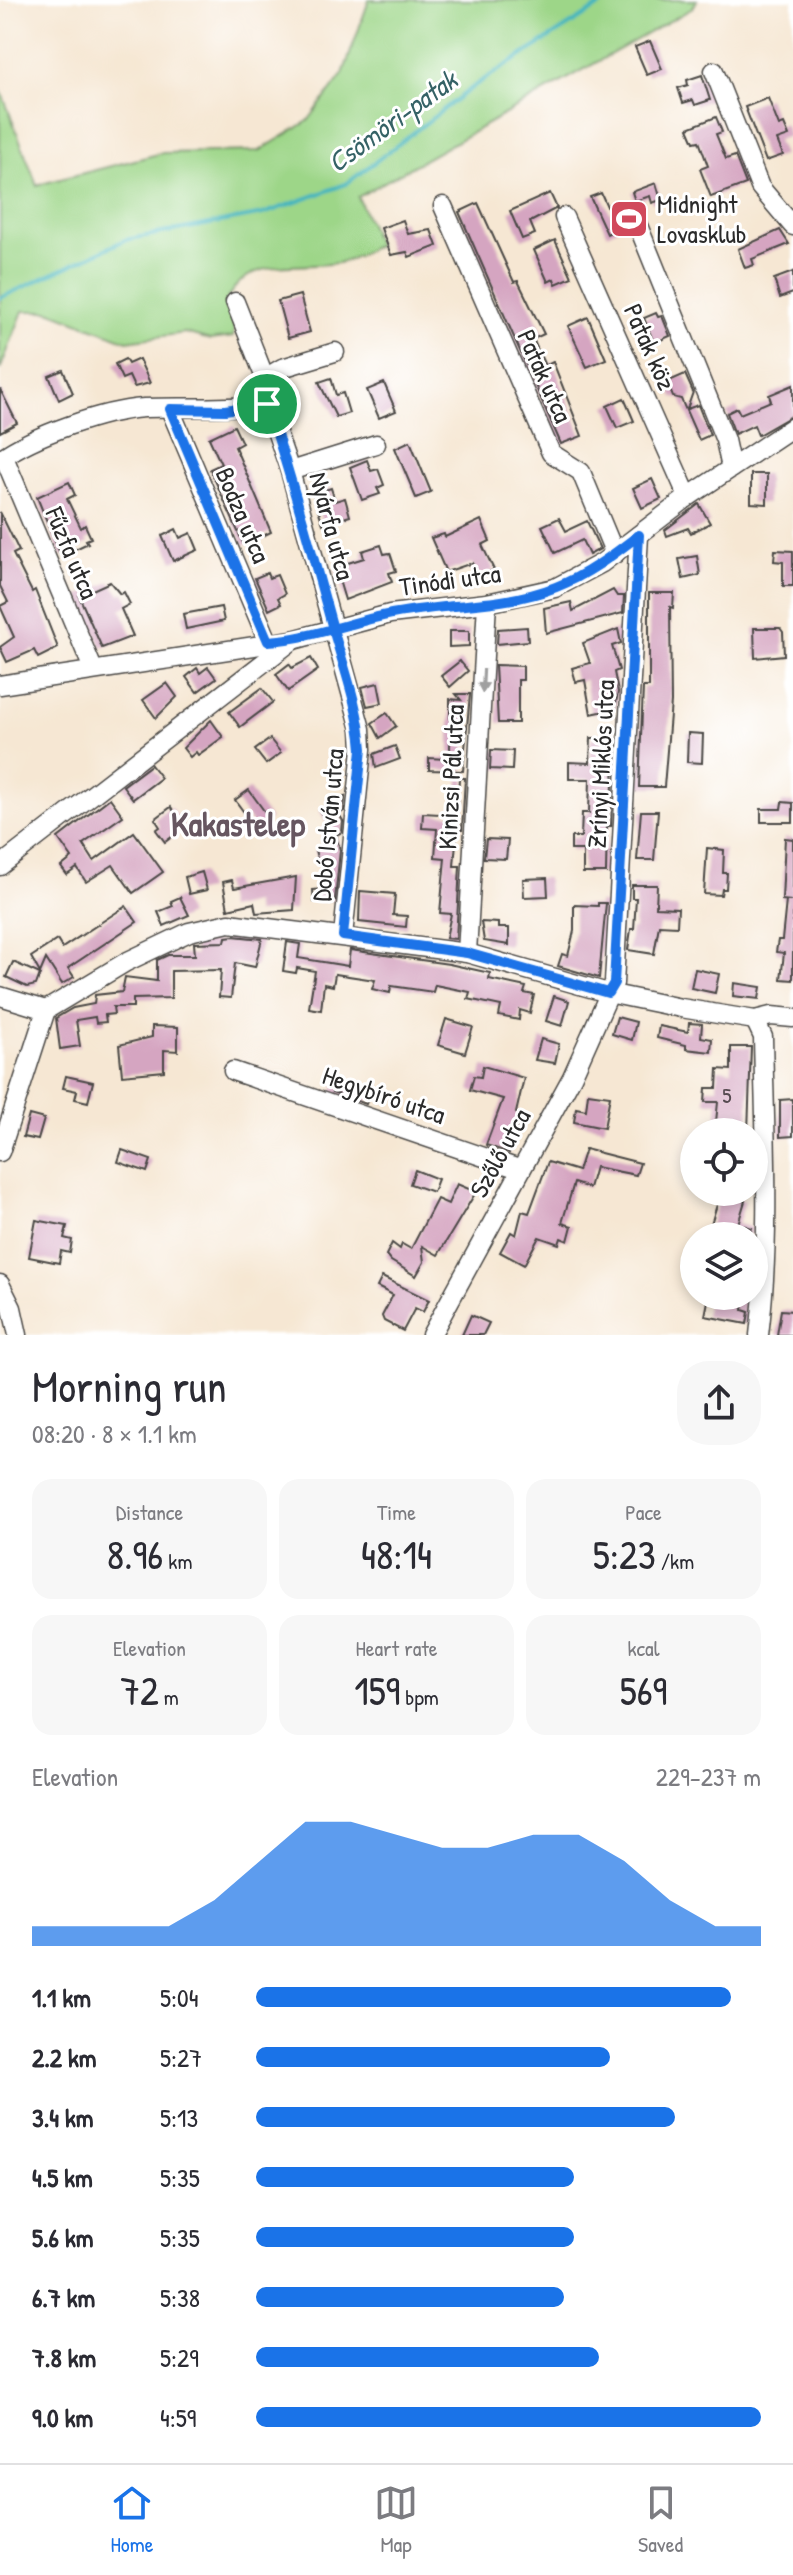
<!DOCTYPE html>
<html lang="en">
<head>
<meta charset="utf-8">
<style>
  :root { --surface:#fff; --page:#f7f7f7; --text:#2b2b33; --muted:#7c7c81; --line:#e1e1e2; --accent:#1a73e8 }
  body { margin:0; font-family:"Patrick Hand",sans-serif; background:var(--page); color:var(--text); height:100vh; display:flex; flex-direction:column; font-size:30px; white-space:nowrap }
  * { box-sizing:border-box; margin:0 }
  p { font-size:26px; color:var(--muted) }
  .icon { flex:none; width:44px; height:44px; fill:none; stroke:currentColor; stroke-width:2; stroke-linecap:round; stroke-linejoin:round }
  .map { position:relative; height:1335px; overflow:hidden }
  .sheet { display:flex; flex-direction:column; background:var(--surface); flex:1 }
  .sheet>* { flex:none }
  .controls { position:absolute; left:680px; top:1118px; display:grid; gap:16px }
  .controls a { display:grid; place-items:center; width:88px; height:88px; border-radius:50%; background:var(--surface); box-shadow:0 4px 12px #0003; font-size:40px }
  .pin { position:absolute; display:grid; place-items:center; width:68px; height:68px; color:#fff; margin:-34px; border:4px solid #fff; border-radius:50%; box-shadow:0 2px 8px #0007 }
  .round { display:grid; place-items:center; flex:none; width:84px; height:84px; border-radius:32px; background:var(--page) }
  .overview { display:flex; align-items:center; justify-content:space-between; height:136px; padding:0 32px }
  h1 { font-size:44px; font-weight:600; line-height:60px }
  .figures { display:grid; grid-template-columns:repeat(3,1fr); gap:12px; height:136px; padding:8px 32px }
  .figures div { display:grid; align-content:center; border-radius:20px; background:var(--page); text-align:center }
  .figures b { font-size:40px; font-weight:600 }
  .figures small { font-size:22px; font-weight:400 }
  .figures p { font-size:22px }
  .chart { height:224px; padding:16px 32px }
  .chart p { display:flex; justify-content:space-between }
  .chart svg { width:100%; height:144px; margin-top:8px; fill:var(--accent); opacity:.7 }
  ul { padding:0 32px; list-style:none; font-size:26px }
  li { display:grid; grid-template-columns:128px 96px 1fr; align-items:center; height:60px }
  li i { height:20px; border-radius:10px; background:var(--accent) }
  .tabs { display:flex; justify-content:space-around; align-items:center; height:112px; border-top:2px solid var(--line); background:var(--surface); font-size:22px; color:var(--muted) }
  .tabs a { display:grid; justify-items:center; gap:4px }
  .tabs .selected { color:var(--accent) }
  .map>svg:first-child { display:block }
</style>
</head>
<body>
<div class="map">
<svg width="793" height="1335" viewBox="0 0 793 1335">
  <rect width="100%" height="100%" fill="#fff"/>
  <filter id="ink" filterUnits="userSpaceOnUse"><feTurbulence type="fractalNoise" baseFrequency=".0125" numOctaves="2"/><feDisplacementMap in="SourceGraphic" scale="16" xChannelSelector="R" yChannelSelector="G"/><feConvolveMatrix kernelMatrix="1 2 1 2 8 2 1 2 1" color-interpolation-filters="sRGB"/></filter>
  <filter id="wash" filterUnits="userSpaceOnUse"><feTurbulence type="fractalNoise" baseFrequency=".006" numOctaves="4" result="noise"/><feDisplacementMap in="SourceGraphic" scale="32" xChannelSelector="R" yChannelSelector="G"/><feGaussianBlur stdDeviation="1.8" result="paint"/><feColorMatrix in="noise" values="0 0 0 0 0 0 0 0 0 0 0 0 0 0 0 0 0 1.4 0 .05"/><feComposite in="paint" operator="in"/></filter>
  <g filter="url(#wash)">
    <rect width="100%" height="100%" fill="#f6e7d3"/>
    <path fill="#9dd688" stroke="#64805a" stroke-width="2" d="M369,0H697L691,9L358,197L378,245C365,251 351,261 338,263C295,270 249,255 226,301L236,316L233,337L210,340L185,333L127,341L49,311H23L0,370V88L37,185L162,153L259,151L308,121L343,74Z"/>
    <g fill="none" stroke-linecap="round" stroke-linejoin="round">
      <polyline stroke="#45b5be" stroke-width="4" points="0,298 125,240 263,214 346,184 477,84 609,0"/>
    </g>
    <g id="blocks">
      <g fill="#d5a5c1">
        <polygon points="650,41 662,69 647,75 635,47"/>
        <polygon points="702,75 710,100 695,105 693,100 683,103 678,88 688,85 687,80"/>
        <polygon points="768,98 779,126 784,124 789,136 777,140 783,155 766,161 745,107"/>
        <polygon points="716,117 722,132 716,134 726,159 735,156 746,184 711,197 700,169 708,166 699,141 694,142 688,128"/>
        <polygon points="656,183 661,200 652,203 650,196 635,201 632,192"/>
        <polygon points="550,193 557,208 530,222 535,234 522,239 510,211"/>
        <polygon points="601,193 617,229 607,234 590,197"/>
        <polygon points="478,203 514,282 518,281 544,334 533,339 545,366 553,362 582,436 561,444 459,212"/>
        <polygon points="403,220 408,234 431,230 437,246 409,257 407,252 391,255 381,228"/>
        <polygon points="780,230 789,244 752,259 754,265 745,268 738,249"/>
        <polygon points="555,240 572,277 556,284 554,279 548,282 534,250"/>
        <polygon points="793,272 793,293 780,298 774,279"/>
        <polygon points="300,295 310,332 288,338 278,301"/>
        <polygon points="656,313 658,317 662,316 670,336 654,343 644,318"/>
        <polygon points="588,317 606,359 587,367 568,326"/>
        <polygon points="125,359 128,364 139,359 150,383 134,387 129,376 122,379 115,364"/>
        <polygon points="63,370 73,393 59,400 49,376"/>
        <polygon points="685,374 693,392 687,409 698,405 710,435 699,440 681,399 673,397 667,382"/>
        <polygon points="331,378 336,395 343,393 349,413 336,417 319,382"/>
        <polygon points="384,383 396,411 379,418 367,390"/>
        <polygon points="793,385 793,415 758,435 754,425 735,434 727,413 737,408 740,414 771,401 769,395"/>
        <polygon points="0,389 17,423 0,432"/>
        <polygon points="624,398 634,421 617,428 607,406"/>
        <polygon points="234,426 242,443 235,447 271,532 244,545 210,469 221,464 209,438"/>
        <polygon points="410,441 431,492 416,498 395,448"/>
        <polygon points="367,460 371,471 378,469 384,485 377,488 380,494 362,500 350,467"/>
        <polygon points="751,474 767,474 767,504 751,503"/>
        <polygon points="652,479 661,499 642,508 633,488"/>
        <polygon points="69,482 75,495 67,499 81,528 85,525 91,538 86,540 88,543 61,556 37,497"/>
        <polygon points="331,488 335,501 345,498 350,516 323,524 313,494"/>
        <polygon points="699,504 710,523 691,533 688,528 667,536 665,530"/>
        <polygon points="0,512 19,551 13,554 32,592 35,590 58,648 38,658 34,650 7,662 0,647 14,637 0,606 8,602 0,586"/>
        <polygon points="559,518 566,531 587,521 600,549 589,555 582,540 555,553 542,526"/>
        <polygon points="481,520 490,541 482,545 494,570 478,577 472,563 446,572 431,538 444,534 445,537"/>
        <polygon points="176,529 180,538 191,533 198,550 173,561 162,536"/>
        <polygon points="381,545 384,554 390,553 396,571 389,573 392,582 345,600 335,567 364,558 362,551"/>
        <polygon points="775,550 793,551 793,586 783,586 783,562 774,561"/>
        <polygon points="697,556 700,575 683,579 679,559"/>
        <polygon points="267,573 269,578 277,575 285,594 278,598 281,604 269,610 255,578"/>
        <polygon points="110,582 120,594 124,592 130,604 121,609 133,636 102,648 79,596"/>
        <polygon points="613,590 617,596 624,596 623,613 546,633 544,608 571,602 573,611"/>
        <polygon points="649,593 674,593 673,608 670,607 671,702 664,787 639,787 643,687 649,687"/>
        <polygon points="221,607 224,621 186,629 183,614"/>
        <polygon points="527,627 528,641 497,644 498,629"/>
        <polygon points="754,628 780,628 783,632 784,655 755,658"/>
        <polygon points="618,629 621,643 612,646 619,670 614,672 618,692 615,709 591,714 585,680 576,682 572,668 590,663 583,643"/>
        <polygon points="449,631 469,631 469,646 449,647"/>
        <polygon points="311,658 318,670 288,691 276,674 289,664 292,668"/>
        <polygon points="460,661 468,671 450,687 441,676"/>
        <polygon points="495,665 523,666 523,680 518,680 518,723 498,723"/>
        <polygon points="208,667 216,678 197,692 186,677 197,668 200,673"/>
        <polygon points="167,683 177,697 156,718 143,700"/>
        <polygon points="378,683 382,703 367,706 362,687"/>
        <polygon points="262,688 273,702 240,727 229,712"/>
        <polygon points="456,694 470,694 463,771 429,770 429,758 445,759 446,754 450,755 450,699 461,700"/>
        <polygon points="387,713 396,726 380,738 372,723"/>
        <polygon points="211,720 223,737 198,755 196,752 190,757 183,748"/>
        <polygon points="688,733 703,734 702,763 687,762"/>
        <polygon points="591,738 612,738 614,763 611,826 607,826 606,873 583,873 583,850 571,850 571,837 581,837 582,813 589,813 590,779 569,779 569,762 590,763"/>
        <polygon points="270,739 281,753 266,764 255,750"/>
        <polygon points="395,746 400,759 376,768 374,754"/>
        <polygon points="491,750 513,751 512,770 490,769"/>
        <polygon points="151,765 161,778 133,799 123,786"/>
        <polygon points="459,778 465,778 462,830 457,830 454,866 460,866 456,939 446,938 451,914 440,913 445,858 435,857 437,829 422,828 423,813 457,815"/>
        <polygon points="249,790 270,819 257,830 235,800"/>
        <polygon points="345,796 344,811 339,814 343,821 342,832 336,835 340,850 335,900 314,902 313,890 325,889 322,861 318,862 315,850 330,846 320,830 328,825 320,811"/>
        <polygon points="110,798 123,816 83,844 94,861 134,832 163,872 133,893 113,865 86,882 77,868 67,875 61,867 72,858 58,838"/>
        <polygon points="782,802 793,803 793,822 761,822 761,809 781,809"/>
        <polygon points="171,807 185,827 165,842 156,830 160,827 155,819"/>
        <polygon points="641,811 658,811 654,860 637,860"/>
        <polygon points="785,838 793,839 793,980 781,979 784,953 776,952 778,940 782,940 786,901 791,901 782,900"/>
        <polygon points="486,839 508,840 506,859 484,858"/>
        <polygon points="707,848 724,850 723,873 727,873 726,889 722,889 721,895 704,894"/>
        <polygon points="202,872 207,890 189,894 185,877"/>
        <polygon points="296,877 294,910 256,913 254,903 228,909 223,882 232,880 234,888"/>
        <polygon points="547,878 548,896 524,897 523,879"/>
        <polygon points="632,885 657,885 656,907 678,908 677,926 659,925 654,954 628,950 631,929 634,929 636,898 632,898"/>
        <polygon points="360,891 395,894 393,915 407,916 406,927 359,922"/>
        <polygon points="180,897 189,915 164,926 158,912 173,906 171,901"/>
        <polygon points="598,903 606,903 599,978 558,966 562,954 568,956 574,931 574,905 598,906"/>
        <polygon points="126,906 137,922 68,968 74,977 62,984 46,959 40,973 31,957 57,940 62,948"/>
        <polygon points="481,922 498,923 498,928 509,928 509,945 484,941"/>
        <polygon points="233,936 262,939 255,967 235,963 231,998 219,997 221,970 171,971 171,998 133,999 133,1007 113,1007 114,1014 105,1015 106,1022 96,1023 95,1017 76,1020 80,1046 60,1049 56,1018 73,1008 94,1004 95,995 122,992 125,977 157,981 157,960 168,955 195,955 194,943 225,942 226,937"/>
        <polygon points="287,942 300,944 298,958 348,966 350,950 449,964 490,973 489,979 526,987 524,993 534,995 530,1013 520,1010 519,1020 499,1016 501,1006 468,999 470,992 435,985 433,992 391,986 390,993 372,989 375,980 335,974 333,986 324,984 321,1010 309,1008 315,971 297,968 296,973 283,971"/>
        <polygon points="13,962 40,974 36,985 27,987 6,977"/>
        <polygon points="695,969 719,974 715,993 691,988"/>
        <polygon points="734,983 761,987 759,999 733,996"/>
        <polygon points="554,996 569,1001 562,1026 546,1021"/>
        <polygon points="617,1017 636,1022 632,1040 612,1034"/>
        <polygon points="446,1019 473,1027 465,1053 438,1045"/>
        <polygon points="689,1023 702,1024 701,1037 712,1039 711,1052 686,1049 686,1045 657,1038 659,1026 688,1032"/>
        <polygon points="152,1026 178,1027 178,1051 164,1050 164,1071 122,1075 119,1045 152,1037"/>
        <polygon points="541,1039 559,1044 555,1063 535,1060"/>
        <polygon points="731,1047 751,1047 748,1132 733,1132 734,1123 716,1122 718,1102 705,1102 706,1088 717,1088 718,1069 731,1070"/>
        <polygon points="483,1066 524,1078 516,1113 520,1115 509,1153 486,1145 503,1099 470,1090 474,1076 481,1077"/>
        <polygon points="66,1076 93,1082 88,1102 75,1099 77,1091 63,1088"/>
        <polygon points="336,1082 370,1093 366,1104 332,1092"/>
        <polygon points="588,1093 610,1096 604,1128 574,1122 576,1108 586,1110"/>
        <polygon points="793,1099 793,1136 780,1137 780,1100"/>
        <polygon points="29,1115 44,1119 38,1140 23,1137"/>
        <polygon points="585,1149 640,1163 636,1175 595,1167 589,1188 574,1183 562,1223 572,1226 568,1241 561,1238 559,1244 539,1237 524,1265 500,1252 511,1232 516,1235 522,1211 529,1213 548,1162 578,1171"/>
        <polygon points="122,1150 151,1160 147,1172 118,1162"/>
        <polygon points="415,1170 438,1179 433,1192 410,1184"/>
        <polygon points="457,1184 476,1192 438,1255 422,1246 424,1262 416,1276 391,1261 386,1255 392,1243 400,1249 402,1244 411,1249 437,1199 448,1204"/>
        <polygon points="721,1192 740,1192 738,1199 745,1201 738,1224 752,1228 749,1236 736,1236 710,1227"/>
        <polygon points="36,1220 67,1226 64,1238 72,1240 70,1253 61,1251 59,1263 29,1257"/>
        <polygon points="382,1277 429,1300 423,1312 415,1308 403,1331 384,1321 382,1316 393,1295 377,1287"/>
        <polygon points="709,1296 745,1296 743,1310 749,1312 747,1324 705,1316"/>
        <polygon points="781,1310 793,1311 793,1335 777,1335"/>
        <polygon points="471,1315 489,1323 483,1335 462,1335"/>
      </g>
    </g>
  </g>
  <g filter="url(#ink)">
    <use href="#blocks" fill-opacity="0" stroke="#494744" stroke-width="2"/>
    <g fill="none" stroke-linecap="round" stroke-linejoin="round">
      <defs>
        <g id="minor">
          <polyline points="714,71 760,187 793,226"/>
          <polyline points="443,206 551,453 581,472 615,554"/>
          <polyline points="564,217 688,497"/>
          <polyline points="639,228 725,440 731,468"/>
          <polyline points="235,302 265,378 267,404 290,471 361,729 362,749 343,936"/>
          <polyline points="265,378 282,368 335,352"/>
          <polyline points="170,409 268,641"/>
          <polyline points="4,457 93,669"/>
          <path d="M0,459C34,435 102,411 144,408C185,406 225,410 267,404"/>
          <polyline points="290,471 376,444"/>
          <polyline points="0,685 293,640"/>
          <polyline points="0,866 293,640 390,614 487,603 555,588 602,563 688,497 793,427"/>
          <polyline points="467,953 487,603"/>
          <polyline points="0,996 46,1010"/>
          <polyline points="46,1010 126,962 189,932 229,923 467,953 608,993 681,1008 755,1020 771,1016 793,1018"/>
          <path d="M755,1020L763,1037C765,1136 771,1237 759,1335"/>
          <polyline points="233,1071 519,1169"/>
          <polyline points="0,1152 46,1010"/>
          <polyline points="0,1284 12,1308 18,1335"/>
          <polyline points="431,1335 572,1077 614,983 639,535"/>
        </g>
      </defs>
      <use href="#minor" stroke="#494744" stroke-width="21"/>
      <use href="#minor" stroke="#fff" stroke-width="18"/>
    </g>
    <defs><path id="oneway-solid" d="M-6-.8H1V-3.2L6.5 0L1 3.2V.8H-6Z" transform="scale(2)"/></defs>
    <use fill="#a0a0a0" href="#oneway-solid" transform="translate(483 681) rotate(93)"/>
  </g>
  <g fill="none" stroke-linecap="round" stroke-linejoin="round" filter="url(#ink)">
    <defs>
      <path id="route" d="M267,404C292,478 312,553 333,629C344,668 359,708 362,749L343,936L467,953L608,993L614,983L639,535C613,555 587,575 556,587C503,608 443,603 387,615C348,623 309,639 268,641L170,409L225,410L267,404"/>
    </defs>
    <use href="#route" stroke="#fff" stroke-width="16"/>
    <use href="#route" stroke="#1a73e8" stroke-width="10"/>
  </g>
  <defs>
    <symbol id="stadium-square" viewBox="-11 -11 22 22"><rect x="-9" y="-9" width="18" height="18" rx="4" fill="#d1495b" stroke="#fff"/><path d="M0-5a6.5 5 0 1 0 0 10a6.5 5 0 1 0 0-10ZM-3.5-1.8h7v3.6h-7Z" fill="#fff"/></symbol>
  </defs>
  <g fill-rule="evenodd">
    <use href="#stadium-square" x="607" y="197" width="44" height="44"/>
  </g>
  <g text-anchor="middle" stroke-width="6" stroke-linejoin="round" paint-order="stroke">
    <g font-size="22" fill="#564a50">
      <text x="727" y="1103">5</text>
    </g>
    <g font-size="26" fill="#2b2b2b" stroke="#fff" text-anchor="start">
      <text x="657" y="213">Midnight<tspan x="657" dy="30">Lovasklub</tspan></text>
    </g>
    <g font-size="26" fill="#2b2b2b" stroke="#fff">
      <text transform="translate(650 347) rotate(66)" y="9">Patak köz</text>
      <text transform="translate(545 376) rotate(66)" y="9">Patak utca</text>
      <text transform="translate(243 515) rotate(67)" y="9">Bodza utca</text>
      <text transform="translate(332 526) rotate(75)" y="9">Nyárfa utca</text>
      <text transform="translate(72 553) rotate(67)" y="9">Fűzfa utca</text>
      <text transform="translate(450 580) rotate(-8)" y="9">Tinódi utca</text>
      <text transform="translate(601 764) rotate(-87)" y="9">Zrínyi Miklós utca</text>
      <text transform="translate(451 777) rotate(-87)" y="9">Kinizsi Pál utca</text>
      <text transform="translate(328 825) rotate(-85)" y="9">Dobó István utca</text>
      <text transform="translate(384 1095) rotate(19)" y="9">Hegybíró utca</text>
      <text transform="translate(500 1153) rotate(-61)" y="9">Szőlő utca</text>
    </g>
    <g font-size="28" font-style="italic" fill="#356266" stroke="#fff">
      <text transform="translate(392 121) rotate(-36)" y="10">Csömöri-patak</text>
    </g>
    <g font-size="34" font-weight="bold" fill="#665660" stroke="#fff">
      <text x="238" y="836">Kakastelep</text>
    </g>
  </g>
</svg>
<div class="controls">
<a><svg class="icon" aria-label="locate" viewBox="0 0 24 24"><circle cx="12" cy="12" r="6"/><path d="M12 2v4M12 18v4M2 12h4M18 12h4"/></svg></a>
<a><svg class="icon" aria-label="layers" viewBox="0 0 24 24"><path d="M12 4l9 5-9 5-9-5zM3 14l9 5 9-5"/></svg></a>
</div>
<div class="pin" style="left:267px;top:404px;background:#1e9e55"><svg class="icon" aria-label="arrive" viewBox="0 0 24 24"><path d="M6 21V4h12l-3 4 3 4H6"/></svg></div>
</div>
<section class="sheet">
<div class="overview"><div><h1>Morning run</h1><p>08:20 · 8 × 1.1 km</p></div><a class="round"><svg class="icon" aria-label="share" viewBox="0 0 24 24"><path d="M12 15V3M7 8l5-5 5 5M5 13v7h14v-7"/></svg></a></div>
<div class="figures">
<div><p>Distance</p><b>8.96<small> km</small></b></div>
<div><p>Time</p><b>48:14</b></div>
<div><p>Pace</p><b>5:23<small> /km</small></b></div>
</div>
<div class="figures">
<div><p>Elevation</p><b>72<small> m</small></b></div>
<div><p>Heart rate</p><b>159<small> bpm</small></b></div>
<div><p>kcal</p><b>569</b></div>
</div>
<div class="chart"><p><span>Elevation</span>229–237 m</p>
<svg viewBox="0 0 160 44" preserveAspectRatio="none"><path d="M0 44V38L10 38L20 38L30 38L40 30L50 18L60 6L70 6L80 10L90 14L100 14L110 10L120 10L130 18L140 30L150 38L160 38V44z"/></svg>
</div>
<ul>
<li><b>1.1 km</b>5:04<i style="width:94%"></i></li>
<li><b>2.2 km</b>5:27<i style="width:70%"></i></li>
<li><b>3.4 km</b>5:13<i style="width:83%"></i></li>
<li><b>4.5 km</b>5:35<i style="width:63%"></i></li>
<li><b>5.6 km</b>5:35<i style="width:63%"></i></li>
<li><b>6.7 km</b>5:38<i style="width:61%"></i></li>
<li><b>7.8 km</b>5:29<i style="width:68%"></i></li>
<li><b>9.0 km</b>4:59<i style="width:100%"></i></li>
</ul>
</section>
<nav class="tabs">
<a class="selected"><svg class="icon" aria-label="home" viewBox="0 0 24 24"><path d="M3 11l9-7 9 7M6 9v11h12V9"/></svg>Home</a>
<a><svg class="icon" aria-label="map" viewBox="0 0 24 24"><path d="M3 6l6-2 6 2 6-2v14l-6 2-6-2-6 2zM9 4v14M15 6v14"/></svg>Map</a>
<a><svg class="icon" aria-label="saved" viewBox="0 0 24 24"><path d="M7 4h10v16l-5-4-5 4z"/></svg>Saved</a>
</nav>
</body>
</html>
